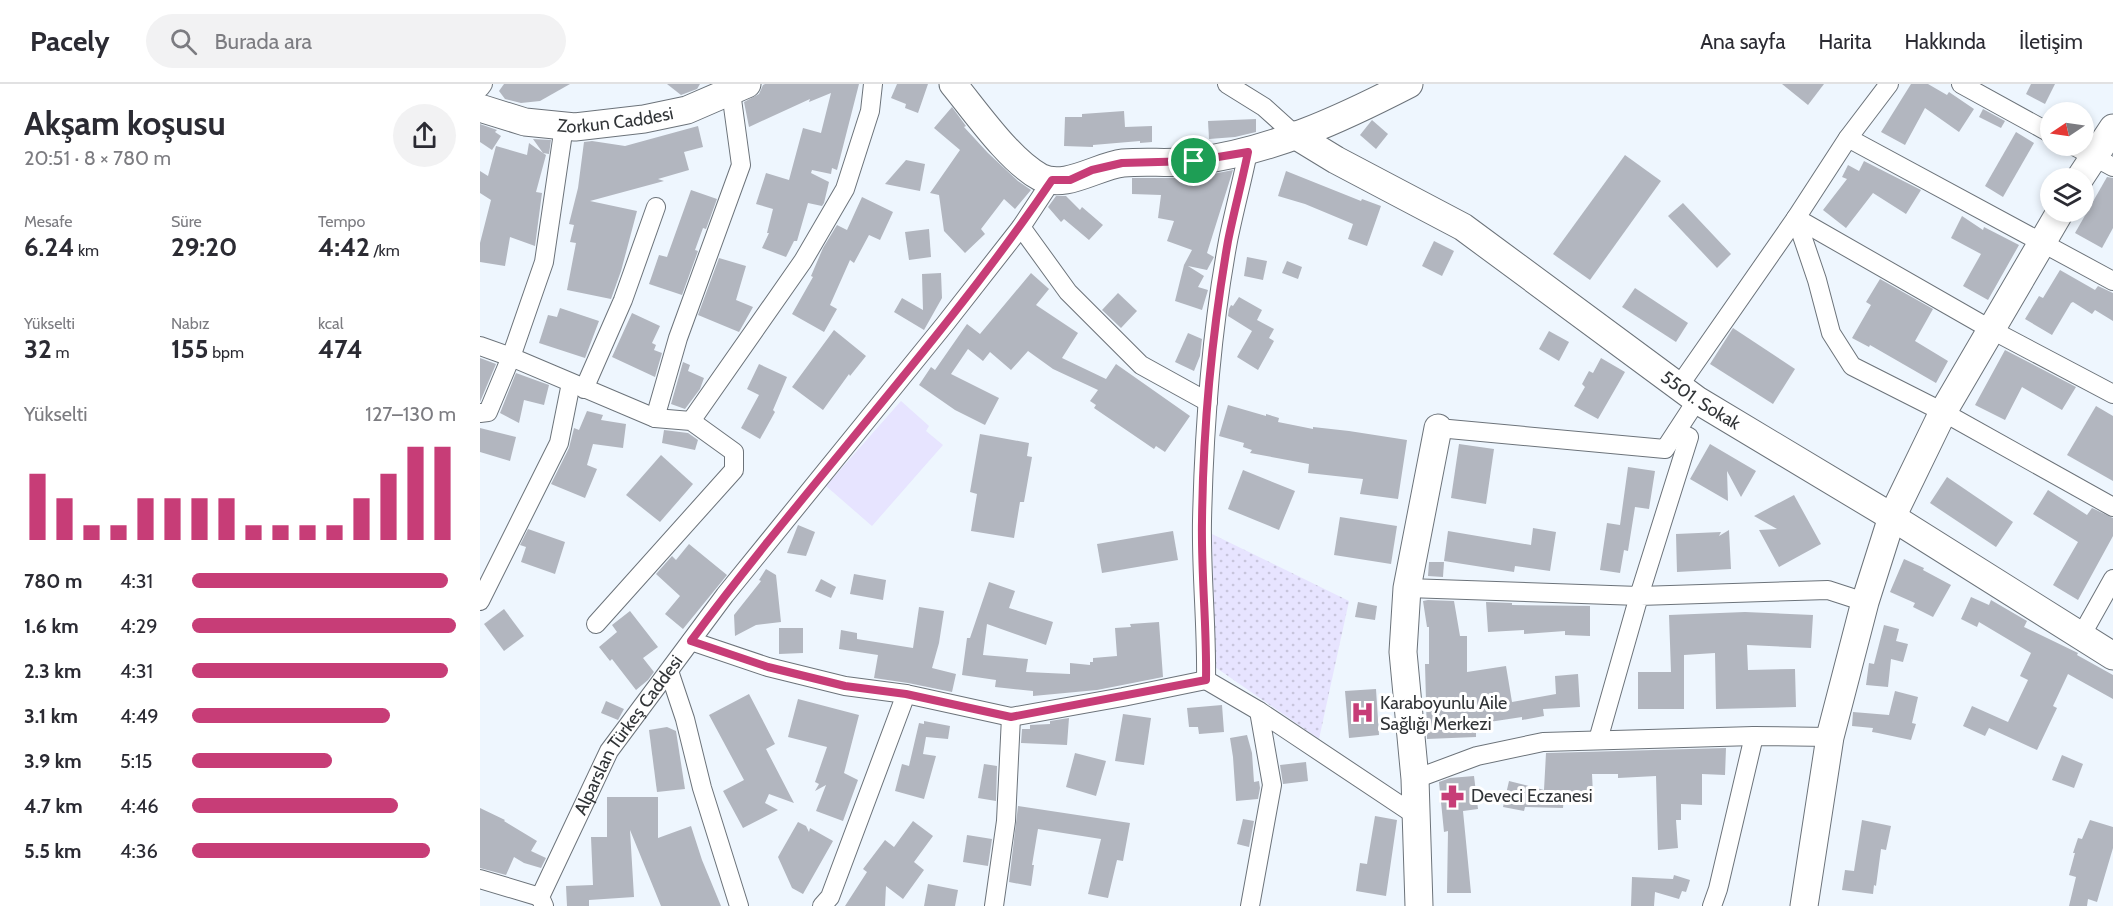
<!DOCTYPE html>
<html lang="tr">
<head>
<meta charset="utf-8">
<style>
  :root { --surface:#fff; --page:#f2f2f3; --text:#2b2b33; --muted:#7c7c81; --line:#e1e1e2; --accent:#c73d77 }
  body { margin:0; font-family:Cabin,sans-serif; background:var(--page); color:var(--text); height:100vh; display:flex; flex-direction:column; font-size:22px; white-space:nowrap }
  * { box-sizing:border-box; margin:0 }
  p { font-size:20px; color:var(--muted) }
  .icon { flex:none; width:33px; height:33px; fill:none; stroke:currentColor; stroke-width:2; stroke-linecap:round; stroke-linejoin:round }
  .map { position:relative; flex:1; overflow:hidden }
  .side { display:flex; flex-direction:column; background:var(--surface); width:480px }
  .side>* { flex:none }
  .needle { width:39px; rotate:257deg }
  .tools { position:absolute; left:1560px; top:18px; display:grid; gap:12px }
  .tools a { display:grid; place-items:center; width:54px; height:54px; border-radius:50%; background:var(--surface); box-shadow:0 3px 9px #0003; font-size:30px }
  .pin { position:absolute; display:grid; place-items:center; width:51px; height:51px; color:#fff; margin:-26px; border:3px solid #fff; border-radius:50%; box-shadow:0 2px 6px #0007 }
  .round { display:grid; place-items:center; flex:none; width:63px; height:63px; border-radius:32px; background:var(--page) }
  .head { display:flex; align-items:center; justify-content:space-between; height:102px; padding:0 24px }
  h1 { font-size:33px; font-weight:800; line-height:45px }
  .metrics { display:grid; grid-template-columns:repeat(3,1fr); gap:9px; height:102px; padding:6px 24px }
  .metrics div { display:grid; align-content:center }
  .metrics b { font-size:26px; font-weight:800 }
  .metrics small { font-size:16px; font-weight:400 }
  .metrics p { font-size:16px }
  .chart { height:168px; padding:12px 24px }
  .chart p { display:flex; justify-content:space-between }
  .chart svg { width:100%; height:108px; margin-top:6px; stroke:var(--accent); stroke-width:6 }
  ul { padding:0 24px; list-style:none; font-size:20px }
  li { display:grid; grid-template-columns:96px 72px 1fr; align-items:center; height:45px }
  li i { height:15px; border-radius:8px; background:var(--accent) }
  header { display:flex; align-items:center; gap:36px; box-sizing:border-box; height:84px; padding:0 30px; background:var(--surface); border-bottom:2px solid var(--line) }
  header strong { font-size:28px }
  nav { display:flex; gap:33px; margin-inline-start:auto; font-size:21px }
  .search { width:420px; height:54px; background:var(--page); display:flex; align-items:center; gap:15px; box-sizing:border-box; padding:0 21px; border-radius:33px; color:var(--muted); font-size:22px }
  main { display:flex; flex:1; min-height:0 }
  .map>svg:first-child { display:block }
</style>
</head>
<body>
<header>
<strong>Pacely</strong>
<div class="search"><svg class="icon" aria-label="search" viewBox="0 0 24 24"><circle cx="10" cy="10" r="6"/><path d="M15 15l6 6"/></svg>Burada ara</div>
<nav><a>Ana sayfa</a><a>Harita</a><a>Hakkında</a><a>İletişim</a></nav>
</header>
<main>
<section class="side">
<div class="head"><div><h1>Akşam koşusu</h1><p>20:51 · 8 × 780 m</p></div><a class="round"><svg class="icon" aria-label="share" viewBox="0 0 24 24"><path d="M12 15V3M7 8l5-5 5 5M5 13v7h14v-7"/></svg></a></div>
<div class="metrics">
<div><p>Mesafe</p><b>6.24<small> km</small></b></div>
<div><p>Süre</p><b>29:20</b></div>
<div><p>Tempo</p><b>4:42<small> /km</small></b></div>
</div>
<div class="metrics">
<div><p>Yükselti</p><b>32<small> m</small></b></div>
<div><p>Nabız</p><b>155<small> bpm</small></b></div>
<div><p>kcal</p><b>474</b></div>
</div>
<div class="chart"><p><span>Yükselti</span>127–130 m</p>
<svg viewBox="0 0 160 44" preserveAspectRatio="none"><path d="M5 44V17M15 44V27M25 44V38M35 44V38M45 44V27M55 44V27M65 44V27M75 44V27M85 44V38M95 44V38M105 44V38M115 44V38M125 44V27M135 44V17M145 44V6M155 44V6"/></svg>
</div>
<ul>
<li><b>780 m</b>4:31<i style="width:97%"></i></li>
<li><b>1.6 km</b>4:29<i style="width:100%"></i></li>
<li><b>2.3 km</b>4:31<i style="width:97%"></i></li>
<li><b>3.1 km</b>4:49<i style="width:75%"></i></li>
<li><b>3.9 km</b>5:15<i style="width:53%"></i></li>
<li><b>4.7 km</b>4:46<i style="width:78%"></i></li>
<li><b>5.5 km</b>4:36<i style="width:90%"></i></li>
</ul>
</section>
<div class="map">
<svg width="1633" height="822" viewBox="0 0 1633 822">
  <defs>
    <pattern id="park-dots" width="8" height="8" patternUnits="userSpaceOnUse" patternTransform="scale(1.5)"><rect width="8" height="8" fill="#e7e4ff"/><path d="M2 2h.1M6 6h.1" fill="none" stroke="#c7c4db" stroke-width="1.8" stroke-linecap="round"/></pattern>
  </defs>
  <rect width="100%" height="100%" fill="#eef6fe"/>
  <polygon fill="#e7e4ff" points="421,317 449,342 446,347 463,361 392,442 346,402"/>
  <polygon fill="url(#park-dots)" points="732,450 869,517 839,655 735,583"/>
  <g fill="#b2b6bf">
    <polygon points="24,0 90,0 60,17 41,19 25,15 19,7"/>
    <polygon points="187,0 220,0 217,5 201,11"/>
    <polygon points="285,0 379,0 357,86 352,84 351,90 332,86 331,89 349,98 344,119 342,122 328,119 317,157 314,157 306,173 282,164 289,149 287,149 293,125 276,120 286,89 309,96 323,44 341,49 351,9 329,18 330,15 269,43 264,18 279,10 283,1"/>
    <polygon points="417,0 448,0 438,29 425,24 426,20 411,14"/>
    <polygon points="1302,0 1344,0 1328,21"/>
    <polygon points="1431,0 1448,0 1467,11 1469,8 1494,25 1479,48 1445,24 1425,61 1401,48"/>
    <polygon points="1551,0 1575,0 1565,20 1546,10"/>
    <polygon points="472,23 486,42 484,43 508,69 538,97 551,106 535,125 524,115 501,145 505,150 485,169 464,147 459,111 450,109 480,66 454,44"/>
    <polygon points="1503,25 1525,37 1521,44 1499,33"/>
    <polygon points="644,27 645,43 672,42 672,58 660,59 660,57 613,61 613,63 584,62 585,33 602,33 602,30"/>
    <polygon points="776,35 776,48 755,53 729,55 728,37"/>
    <polygon points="892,36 908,50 896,65 880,51"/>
    <polygon points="0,40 17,46 15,48 21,52 12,66 0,58"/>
    <polygon points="218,42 223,63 204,68 209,86 178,95 184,97 110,117 157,127 141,187 131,215 87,206 96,159 90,158 94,141 89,140 98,104 104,58 112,57 145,62"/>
    <polygon points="1536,48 1554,59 1523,113 1505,102"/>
    <polygon points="53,55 71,56 69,70 63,69 66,71 56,108 62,109 55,162 30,153 25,182 0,178 0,159 11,116 0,109 0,87 8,92 16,62 47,71 49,59 63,69"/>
    <polygon points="1145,71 1181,97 1110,196 1073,170"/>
    <polygon points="426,76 445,80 440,107 405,100"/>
    <polygon points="1384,77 1441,106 1426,130 1393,109 1366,144 1343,126 1367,95 1362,93 1368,81 1379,87"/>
    <polygon points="753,86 727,169 734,173 727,186 708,182 724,192 718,203 728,206 722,226 695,217 704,181 712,166 687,157 694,137 678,134 681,111 652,110 652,94 708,94 728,96 728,91"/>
    <polygon points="806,87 881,117 882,115 901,122 887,162 868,155 873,140 825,120 798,112"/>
    <polygon points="1627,93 1633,94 1633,144 1622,164 1595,149"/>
    <polygon points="211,106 237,115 226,145 223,144 215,166 218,167 202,211 169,200 179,171 187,173"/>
    <polygon points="576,112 586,112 600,126 602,123 623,141 609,156 584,135 581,138 568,123"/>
    <polygon points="382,113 413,128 400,156 389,151 374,179 370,176 350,221 357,225 344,248 312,230 333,193 331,192 343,164 357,141 367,146"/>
    <polygon points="1203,119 1251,170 1237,184 1188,132"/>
    <polygon points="1482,132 1503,146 1504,143 1539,161 1508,216 1483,202 1501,170 1471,154"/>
    <polygon points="449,145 451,173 429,176 425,148"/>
    <polygon points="954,157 974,167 962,192 942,182"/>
    <polygon points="767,173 787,177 783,196 764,192"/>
    <polygon points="239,174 266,182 256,216 273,223 259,248 218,231"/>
    <polygon points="807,177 822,183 818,195 802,189"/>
    <polygon points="1580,186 1615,206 1618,202 1633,209 1633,237 1615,226 1612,230 1593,218 1591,219 1572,251 1545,235 1559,212 1563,214"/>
    <polygon points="461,189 462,214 444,246 414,228 422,214 443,226 442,190"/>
    <polygon points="551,189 569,205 556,221 598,249 582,274 626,295 636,280 710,332 685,368 676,362 674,365 614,324 616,321 610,317 618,306 573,285 548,267 531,286 510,268 503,277 488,265 471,290 519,314 505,341 475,326 439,301 451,283 455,286 487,240 500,250"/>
    <polygon points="1400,195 1453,225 1435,257 1468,277 1456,299 1390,261 1389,263 1372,254 1391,221 1386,218"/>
    <polygon points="1155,204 1208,239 1196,258 1142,223"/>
    <polygon points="638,209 657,227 641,244 622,226"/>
    <polygon points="759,213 782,226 777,236 794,245 789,254 794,257 778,286 757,273 772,247 748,232 749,225 751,221 753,222"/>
    <polygon points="80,224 119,237 105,274 59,259 68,231 77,233"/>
    <polygon points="152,229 180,242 172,259 176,261 174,266 182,269 175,293 132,273"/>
    <polygon points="1253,244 1315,285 1293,320 1230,280"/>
    <polygon points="354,246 386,272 370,292 369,290 343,326 312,303"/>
    <polygon points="1069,247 1089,258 1079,277 1059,265"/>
    <polygon points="708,249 722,255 720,272 714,287 695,278"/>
    <polygon points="1525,266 1596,303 1582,326 1542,303 1525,336 1495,321"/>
    <polygon points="0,274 16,280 0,318"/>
    <polygon points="1121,274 1145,288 1118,335 1094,322 1105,303 1102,300 1109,287 1113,289"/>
    <polygon points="203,278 210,281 208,287 224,294 220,305 205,325 191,320"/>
    <polygon points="279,280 307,293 293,326 295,328 280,355 261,344 279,311 267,305"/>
    <polygon points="36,289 69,301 64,321 44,316 39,339 20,329"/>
    <polygon points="748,321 786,332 786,330 799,334 798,338 833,345 833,343 869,347 927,356 918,415 880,410 883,395 828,389 829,380 770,369 772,366 763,363 764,359 739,352"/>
    <polygon points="1616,322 1633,332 1633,397 1587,371"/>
    <polygon points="107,327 123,331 121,336 146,340 143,364 113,360 107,381 117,385 105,414 71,400 89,364 94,344 99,346"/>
    <polygon points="0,344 36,353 30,377 0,368"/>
    <polygon points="184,346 208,349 218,356 215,366 182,359"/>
    <polygon points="500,350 549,359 547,372 552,373 544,418 540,418 534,454 491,447 497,410 490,408"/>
    <polygon points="979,360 1014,365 1006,420 971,414"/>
    <polygon points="1230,360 1276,387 1261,413 1247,387 1248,417 1210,395"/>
    <polygon points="181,371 213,400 180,438 146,411"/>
    <polygon points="1148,383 1175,387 1169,425 1155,423 1148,467 1144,466 1140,489 1120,486 1127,439 1140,441"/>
    <polygon points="763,386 815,407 799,446 748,425"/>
    <polygon points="1467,393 1533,438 1516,463 1450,419"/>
    <polygon points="1568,406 1607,431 1612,424 1633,434 1633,452 1598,516 1573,501 1598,458 1553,430"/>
    <polygon points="1314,411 1341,460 1299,483 1279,446 1297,445 1274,432"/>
    <polygon points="860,433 917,442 911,480 854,471"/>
    <polygon points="318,441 335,448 326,472 307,469"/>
    <polygon points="1053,444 1076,448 1070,487 1035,482 1034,488 964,477 968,447 1051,461"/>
    <polygon points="48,445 85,458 75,490 41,478 46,463 40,461"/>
    <polygon points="1249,446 1251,485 1197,488 1196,450 1241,448 1239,452"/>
    <polygon points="693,447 698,476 622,489 617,460"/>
    <polygon points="209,460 247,491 203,545 185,530 200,512 176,490 192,472 196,476"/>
    <polygon points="1424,475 1444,484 1443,486 1471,501 1453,533 1433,523 1435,519 1410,508"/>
    <polygon points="949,478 964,478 963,493 948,492"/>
    <polygon points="286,485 296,491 301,538 276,541 255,552 254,531 281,497 279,496"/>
    <polygon points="374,490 406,496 403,516 370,510"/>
    <polygon points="341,495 356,503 351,514 335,507"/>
    <polygon points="509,498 535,507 529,524 573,538 566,561 507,540 503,571 548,575 546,588 590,590 590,579 610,581 610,578 613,578 613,574 637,572 635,544 651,543 650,540 679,538 683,593 617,606 553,612 553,607 515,603 516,596 482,591 487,554 490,554"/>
    <polygon points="1491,513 1509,521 1511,516 1547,537 1544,543 1598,569 1597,571 1633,591 1633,615 1588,590 1573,622 1577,624 1557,666 1509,644 1505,652 1483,642 1492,622 1528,638 1548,596 1540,592 1551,569 1499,538 1497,543 1481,535"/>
    <polygon points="948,516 974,517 980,552 987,552 987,588 1026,582 1032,618 1076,610 1075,592 1098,590 1100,623 1063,625 1064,632 1042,636 1042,633 996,640 996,653 947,655 945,580 949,580 949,543 947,543 943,517"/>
    <polygon points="878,518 897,522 895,536 875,533"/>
    <polygon points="1006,518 1032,519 1032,521 1110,522 1110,552 1085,551 1085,547 1044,550 1044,546 1008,548"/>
    <polygon points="439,523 464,527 459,559 452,584 476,590 472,608 428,599 394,594 398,571 359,565 361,546 377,549 377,555 433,564"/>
    <polygon points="24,525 44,552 24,567 4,540"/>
    <polygon points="150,527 178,563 163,574 174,588 168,596 156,606 132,575 130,577 119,563 137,548 132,541"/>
    <polygon points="1265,528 1333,531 1331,564 1267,561 1268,586 1315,585 1316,623 1236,625 1235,569 1204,571 1204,625 1158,625 1158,588 1191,588 1189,531"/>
    <polygon points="1404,541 1419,545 1416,557 1428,560 1423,578 1411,575 1408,603 1386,601 1389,579 1394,580"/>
    <polygon points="299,544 323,544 323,569 299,570"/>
    <polygon points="896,605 899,651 869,654 865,607"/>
    <polygon points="1415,607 1438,613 1432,639 1436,640 1431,656 1398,649 1392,648 1393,644 1372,642 1373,628 1409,631"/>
    <polygon points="269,610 295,660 286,665 314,719 289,710 285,719 298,726 263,744 243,707 264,696 229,631"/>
    <polygon points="318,615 379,631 364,689 378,696 363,737 336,727 346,701 335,707 339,700 335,698 347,663 308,653"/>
    <polygon points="126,617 144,625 138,636 121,629"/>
    <polygon points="742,621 744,648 719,650 718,643 709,643 707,624"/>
    <polygon points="643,630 671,634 664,681 635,677"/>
    <polygon points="589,634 587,661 541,659 542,645 550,645 550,641 570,640 570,637"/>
    <polygon points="444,637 470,642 468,655 446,653 443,670 456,672 444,715 415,707 422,680 429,682 439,639 444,640"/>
    <polygon points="187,643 196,647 205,705 177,708 169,646"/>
    <polygon points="767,651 772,669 774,698 779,697 780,704 778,715 756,717 753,673 750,654"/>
    <polygon points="1246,664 1245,691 1222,690 1222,721 1201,720 1201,736 1196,736 1198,764 1178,766 1176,692 1138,694 1138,690 1112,690 1113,710 1084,711 1083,724 1045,723 1044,727 1023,723 1029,697 1064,706 1066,669"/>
    <polygon points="595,669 626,677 616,712 586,703"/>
    <polygon points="1582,671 1603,680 1594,704 1572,696"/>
    <polygon points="826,678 828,697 803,700 800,681"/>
    <polygon points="504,680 517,682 516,717 498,714"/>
    <polygon points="994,692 998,725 983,727 991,809 967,809 968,747 964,748 959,698 970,694"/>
    <polygon points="127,713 178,713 178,754 211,742 222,776 241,822 181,822 150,746 154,813 109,816 109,822 87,822 86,802 113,801 111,753 127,753"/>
    <polygon points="538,722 650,739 643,777 637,776 628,814 608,810 621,755 558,745 552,781 554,781 551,802 529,798"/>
    <polygon points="0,724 25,736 24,737 57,757 51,767 66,774 61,784 44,779 34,773 26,791 0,784"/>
    <polygon points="895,732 917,736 906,812 876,807 880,779 887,780"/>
    <polygon points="763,735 774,737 769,763 757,760"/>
    <polygon points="1382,736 1411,742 1406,766 1401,765 1396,802 1394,801 1393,810 1362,806 1365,786 1374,787"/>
    <polygon points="1610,736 1633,743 1633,764 1617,818 1608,815 1607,822 1589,822 1596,793 1589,791 1595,769 1593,769 1598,754 1602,755"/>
    <polygon points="433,737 453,752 434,778 444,786 423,815 406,802 405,822 365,822 387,788 383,785 405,756 414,763"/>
    <polygon points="318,738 326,742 329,748 330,744 353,757 323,810 312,804 298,773"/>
    <polygon points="487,751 512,755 508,782 483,778"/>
    <polygon points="1194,791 1210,796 1206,808 1202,807 1199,815 1175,808 1174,822 1151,822 1152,793 1193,795"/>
    <polygon points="448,800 478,806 475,822 444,822"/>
  </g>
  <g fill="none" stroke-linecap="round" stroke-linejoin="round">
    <defs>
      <g id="street">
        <polyline points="747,0 784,23 815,51"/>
        <polyline points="1481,0 1570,49"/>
        <polyline points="0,4 3,0"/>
        <polyline points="1368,54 1633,197"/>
        <polyline points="1594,62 1633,83"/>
        <path d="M768,68C762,98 754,127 748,157C731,249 724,344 722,437C721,490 727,543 726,596L779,627"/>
        <polyline points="1316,134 1337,196 1351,249 1372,282 1463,328 1633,423"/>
        <polyline points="1316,134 1510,245 1633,310"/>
        <polyline points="541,143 588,208 661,281 728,318"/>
        <polyline points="0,262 31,273 175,334 211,337 254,368 254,386 116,540"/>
        <polyline points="1199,302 1316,134 1368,54 1409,0"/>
        <polyline points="104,305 143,216 176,123"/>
        <polyline points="0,329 8,328 31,273 64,178 84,42"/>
        <polyline points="175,334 198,254 261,81 251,8"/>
        <polyline points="211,337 323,177 365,105 390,27 393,0"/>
        <polyline points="958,344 1185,365 1217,316"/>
        <polyline points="927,504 1159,512 1209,353 1197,347"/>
        <polyline points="0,517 79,359 91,299"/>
        <polyline points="1601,552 1633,495"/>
        <polyline points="211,557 288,583 365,602 426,610 531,633 643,613 726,596"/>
        <polyline points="189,587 205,635 222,704 259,822"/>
        <polyline points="1118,656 1159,512 1348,506 1385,518"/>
        <polyline points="935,695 997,672 1063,658 1274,652 1350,653"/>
        <polyline points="0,795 60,813"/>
        <path id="s1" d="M64,822L60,813L129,667L245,511L465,240L541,143L572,96"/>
        <polyline points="342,822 350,813 426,610"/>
        <polyline points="514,822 526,737 531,633"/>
        <polyline points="770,822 792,701 779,627 935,731"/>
        <polyline points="1232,822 1238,805 1274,652"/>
      </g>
      <g id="secondary">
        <path d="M473,0C496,28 529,76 560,93C585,106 617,82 643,79C667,77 692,80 716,77C792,67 861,35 929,0"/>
        <path id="s2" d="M0,24L45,38L95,43L164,35L207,26L267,0"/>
        <path id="s3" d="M815,51L856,76L983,143L1217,316L1412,433L1633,572"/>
        <polyline points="1600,94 1633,44"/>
        <polyline points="939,822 935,695 923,568 927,504 958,344"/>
        <polyline points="1324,822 1350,653 1385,518 1412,433 1463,328 1580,128"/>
      </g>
    </defs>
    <use href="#street" stroke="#6c737a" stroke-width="20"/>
    <use href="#secondary" stroke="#6c737a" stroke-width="29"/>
    <use href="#street" stroke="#fff" stroke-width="18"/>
    <use href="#secondary" stroke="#fff" stroke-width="27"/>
  </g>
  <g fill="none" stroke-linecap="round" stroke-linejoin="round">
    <defs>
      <path id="route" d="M768,68C762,98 754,127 748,157C732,249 723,344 722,437C721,491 727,543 726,596L531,633L426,610L365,602L288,583L211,557C327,400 462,258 572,96H590L612,86L642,79L714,77Z"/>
    </defs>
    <use href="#route" stroke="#fff" stroke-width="12"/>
    <use href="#route" stroke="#c73d77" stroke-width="8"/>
  </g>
  <defs>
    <symbol id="hospital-bare" viewBox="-9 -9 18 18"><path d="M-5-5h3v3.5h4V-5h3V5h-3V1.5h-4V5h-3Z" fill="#c73d77" stroke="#fff" stroke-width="2.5" paint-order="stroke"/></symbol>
    <symbol id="pharmacy-bare" viewBox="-9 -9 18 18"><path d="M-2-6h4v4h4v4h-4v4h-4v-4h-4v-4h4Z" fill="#c73d77" stroke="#fff" stroke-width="2.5" paint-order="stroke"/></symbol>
  </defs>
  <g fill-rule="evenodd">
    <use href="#hospital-bare" x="866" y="612" width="33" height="33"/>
    <use href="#pharmacy-bare" x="956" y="696" width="33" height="33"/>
  </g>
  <g text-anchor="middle" stroke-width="6" stroke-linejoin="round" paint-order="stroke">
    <g font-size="18" fill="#313437" stroke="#fff">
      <text dy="6" stroke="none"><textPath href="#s2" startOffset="138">Zorkun Caddesi</textPath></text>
      <text dy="6" stroke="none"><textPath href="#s3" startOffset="486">5501. Sokak</textPath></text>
      <text dy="6" stroke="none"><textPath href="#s1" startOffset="195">Alparslan Türkeş Caddesi</textPath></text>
    </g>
    <g font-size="18" fill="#313437" stroke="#fff" text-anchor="start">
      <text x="900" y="625">Karaboyunlu Aile<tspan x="900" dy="21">Sağlığı Merkezi</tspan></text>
      <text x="991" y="718">Deveci Eczanesi</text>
    </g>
  </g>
</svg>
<div class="tools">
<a><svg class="needle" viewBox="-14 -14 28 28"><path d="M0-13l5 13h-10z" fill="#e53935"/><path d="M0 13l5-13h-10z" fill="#7c7c81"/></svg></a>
<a><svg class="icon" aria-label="layers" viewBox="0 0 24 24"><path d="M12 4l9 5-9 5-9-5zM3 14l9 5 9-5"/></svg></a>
</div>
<div class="pin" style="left:714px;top:77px;background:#1e9e55"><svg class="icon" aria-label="arrive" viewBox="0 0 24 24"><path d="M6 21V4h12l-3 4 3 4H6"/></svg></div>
</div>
</main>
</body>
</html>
